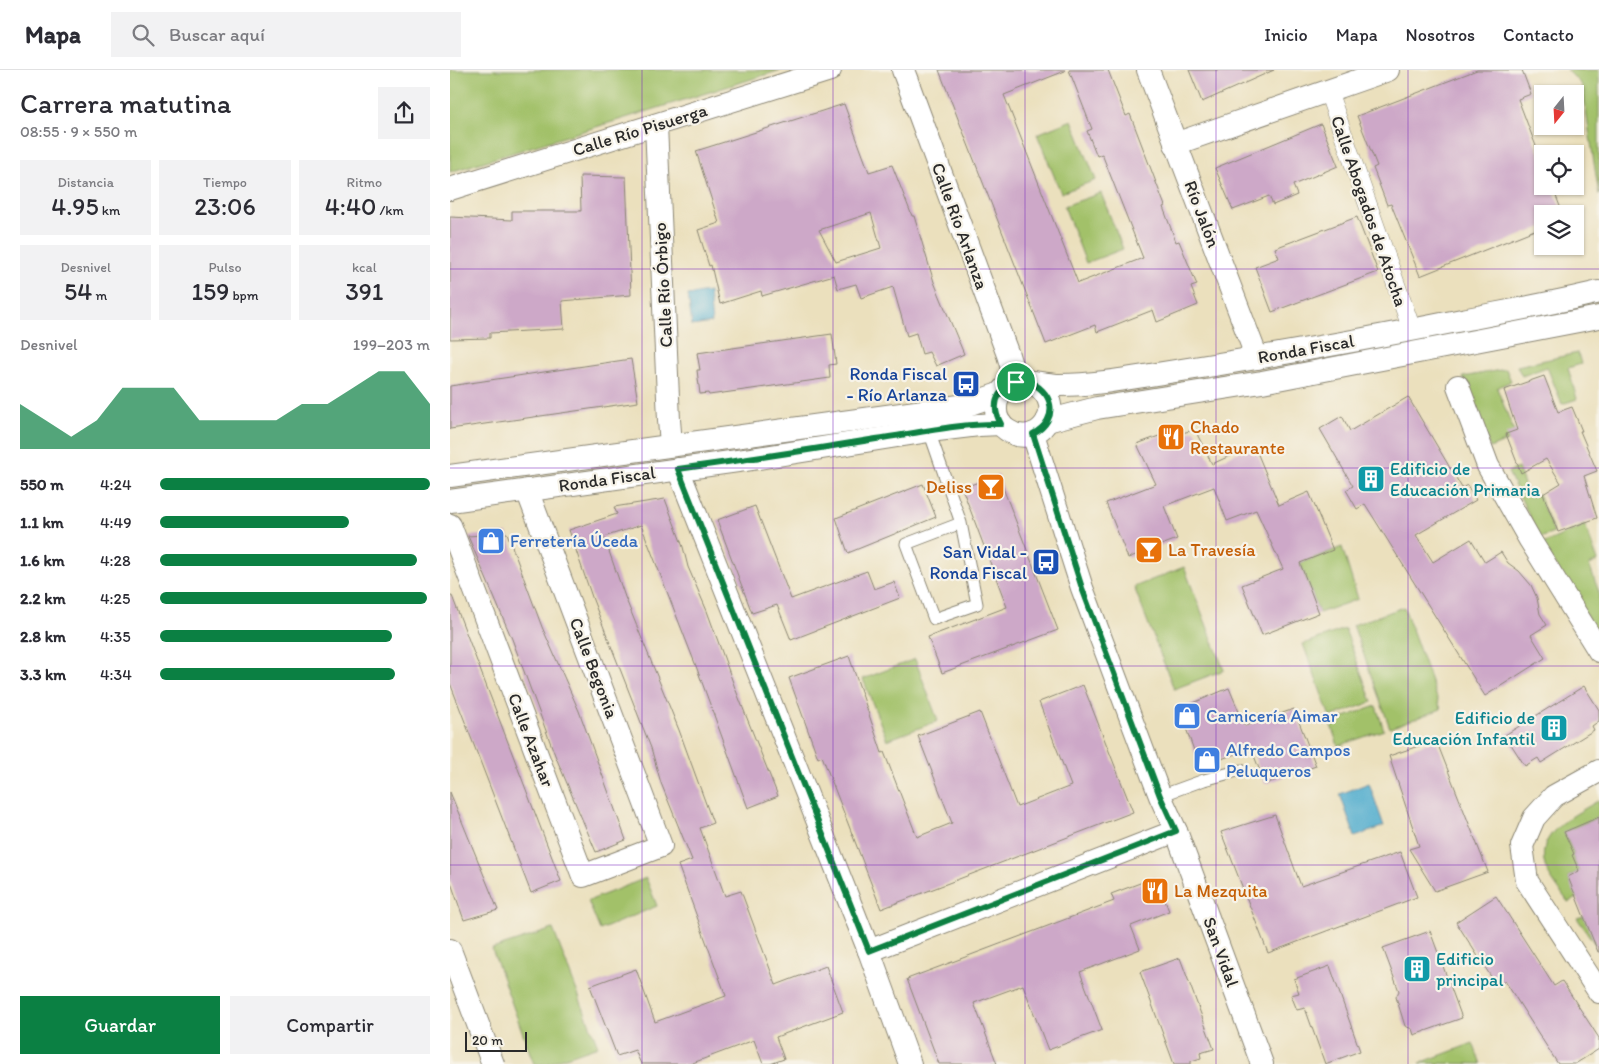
<!DOCTYPE html>
<html lang="es">
<head>
<meta charset="utf-8">
<style>
  :root { --surface:#fff; --page:#f2f2f3; --text:#2b2b33; --muted:#7c7c81; --line:#e1e1e2; --accent:#0b8043 }
  body { margin:0; font-family:Itim,sans-serif; background:var(--page); color:var(--text); height:100vh; display:flex; flex-direction:column; font-size:19px; white-space:nowrap }
  * { box-sizing:border-box; margin:0 }
  p { font-size:16px; color:var(--muted) }
  .icon { flex:none; width:28px; height:28px; fill:none; stroke:currentColor; stroke-width:2; stroke-linecap:round; stroke-linejoin:round }
  .map { position:relative; flex:1; overflow:hidden }
  .panel { display:flex; flex-direction:column; background:var(--surface); width:450px }
  .panel>* { flex:none }
  .needle { width:32px; rotate:198deg }
  .tools { position:absolute; left:1084px; top:15px; display:grid; gap:10px }
  .tools a { display:grid; place-items:center; width:50px; height:50px; border-radius:0px; background:var(--surface); box-shadow:0 1px 4px #0004; font-size:25px }
  .scale { position:absolute; left:15px; bottom:12px; width:62px; box-sizing:border-box; padding-left:5px; border:2px solid #2b2b2b; border-top:0; font-size:14px; line-height:18px; white-space:nowrap; color:#2b2b2b; -webkit-text-stroke:4px #f7f3e8; paint-order:stroke }
  .pin { position:absolute; display:grid; place-items:center; width:42px; height:42px; color:#fff; margin:-21px; border:2px solid #fff; border-radius:50%; box-shadow:0 1px 5px #0007 }
  .round { display:grid; place-items:center; flex:none; width:52px; height:52px; border-radius:0px; background:var(--page) }
  .head { display:flex; align-items:center; justify-content:space-between; height:85px; padding:0 20px }
  h1 { font-size:28px; font-weight:600; line-height:38px }
  .figures { display:grid; grid-template-columns:repeat(3,1fr); gap:8px; height:85px; padding:5px 20px }
  .figures div { display:grid; align-content:center; border-radius:0px; background:var(--page); text-align:center }
  .figures b { font-size:25px; font-weight:600 }
  .figures small { font-size:14px; font-weight:400 }
  .figures p { font-size:14px }
  .chart { height:140px; padding:10px 20px }
  .chart p { display:flex; justify-content:space-between }
  .chart svg { width:100%; height:90px; margin-top:5px; fill:var(--accent); opacity:.7 }
  .cta { display:flex; gap:10px; margin-top:auto; padding:10px 20px }
  .cta a { flex:1; height:58px; border-radius:0px; background:var(--accent); color:#fff; font-size:20px; font-weight:600; line-height:58px; text-align:center }
  .cta a+a { background:var(--page); color:var(--text) }
  ul { padding:0 20px; list-style:none; font-size:16px }
  li { display:grid; grid-template-columns:80px 60px 1fr; align-items:center; height:38px }
  li i { height:12px; border-radius:6px; background:var(--accent) }
  header { display:flex; align-items:center; gap:30px; box-sizing:border-box; height:70px; padding:0 25px; background:var(--surface); border-bottom:1px solid var(--line) }
  header strong { font-size:24px }
  nav { display:flex; gap:28px; margin-inline-start:auto; font-size:18px }
  .search { width:350px; height:45px; background:var(--page); display:flex; align-items:center; gap:12px; box-sizing:border-box; padding:0 18px; border-radius:0px; color:var(--muted); font-size:19px }
  main { display:flex; flex:1; min-height:0 }
  .map>svg:first-child { display:block }
</style>
</head>
<body>
<header>
<strong>Mapa</strong>
<div class="search"><svg class="icon" aria-label="search" viewBox="0 0 24 24"><circle cx="10" cy="10" r="6"/><path d="M15 15l6 6"/></svg>Buscar aquí</div>
<nav><a>Inicio</a><a>Mapa</a><a>Nosotros</a><a>Contacto</a></nav>
</header>
<main>
<section class="panel">
<div class="head"><div><h1>Carrera matutina</h1><p>08:55 · 9 × 550 m</p></div><a class="round"><svg class="icon" aria-label="share" viewBox="0 0 24 24"><path d="M12 15V3M7 8l5-5 5 5M5 13v7h14v-7"/></svg></a></div>
<div class="figures">
<div><p>Distancia</p><b>4.95<small> km</small></b></div>
<div><p>Tiempo</p><b>23:06</b></div>
<div><p>Ritmo</p><b>4:40<small> /km</small></b></div>
</div>
<div class="figures">
<div><p>Desnivel</p><b>54<small> m</small></b></div>
<div><p>Pulso</p><b>159<small> bpm</small></b></div>
<div><p>kcal</p><b>391</b></div>
</div>
<div class="chart"><p><span>Desnivel</span>199–203 m</p>
<svg viewBox="0 0 160 44" preserveAspectRatio="none"><path d="M0 44V22L10 30L20 38L30 30L40 14L50 14L60 14L70 30L80 30L90 30L100 30L110 22L120 22L130 14L140 6L150 6L160 22V44z"/></svg>
</div>
<ul>
<li><b>550 m</b>4:24<i style="width:100%"></i></li>
<li><b>1.1 km</b>4:49<i style="width:70%"></i></li>
<li><b>1.6 km</b>4:28<i style="width:95%"></i></li>
<li><b>2.2 km</b>4:25<i style="width:99%"></i></li>
<li><b>2.8 km</b>4:35<i style="width:86%"></i></li>
<li><b>3.3 km</b>4:34<i style="width:87%"></i></li>
</ul>
<div class="cta"><a>Guardar</a><a>Compartir</a></div>
</section>
<div class="map">
<svg width="1149" height="994" viewBox="0 0 1149 994">
  <rect width="100%" height="100%" fill="#f7f3e8"/>
  <filter id="ink" filterUnits="userSpaceOnUse"><feTurbulence type="fractalNoise" baseFrequency=".02" numOctaves="2"/><feDisplacementMap in="SourceGraphic" scale="10" xChannelSelector="R" yChannelSelector="G"/><feConvolveMatrix kernelMatrix="1 2 1 2 8 2 1 2 1" color-interpolation-filters="sRGB"/></filter>
  <filter id="wash" filterUnits="userSpaceOnUse"><feTurbulence type="fractalNoise" baseFrequency=".0096" numOctaves="4" result="noise"/><feDisplacementMap in="SourceGraphic" scale="20" xChannelSelector="R" yChannelSelector="G"/><feGaussianBlur stdDeviation="1.12" result="paint"/><feColorMatrix in="noise" values="0 0 0 0 0 0 0 0 0 0 0 0 0 0 0 0 0 1.4 0 .05"/><feComposite in="paint" operator="in"/></filter>
  <g filter="url(#wash)">
    <rect width="100%" height="100%" fill="#ebe0bd"/>
    <g fill="#a2c169" stroke="#66764a">
      <polygon points="0,0 331,0 0,102"/>
      <polygon points="1117,0 1149,0 1149,125 1132,15"/>
      <polygon points="622,50 646,110 611,123 587,64"/>
      <polygon points="651,123 673,179 636,193 614,136"/>
      <polygon points="1128,283 1131,294 1118,298 1127,329 1112,334 1097,297 1072,306 1067,296"/>
      <polygon points="1056,299 1061,311 1047,318 1064,361 1059,370 1040,378 1013,307"/>
      <polygon points="1068,398 1079,427 1088,424 1104,463 1090,468 1058,402"/>
      <polygon points="1135,455 1148,491 1139,495 1149,522 1149,567 1092,474"/>
      <polygon points="892,477 908,529 869,543 850,493"/>
      <polygon points="734,497 774,600 724,619 684,517"/>
      <polygon points="954,537 991,639 940,658 903,555"/>
      <polygon points="895,559 922,632 880,647 853,574"/>
      <polygon points="465,589 488,651 437,670 413,609"/>
      <polygon points="926,636 934,660 888,676 880,652"/>
      <path d="M1149,730V747L1114,762L1124,784L1122,785L1129,801L1118,807L1127,828L1118,832C1111,822 1098,806 1095,796C1085,761 1126,745 1149,730Z"/>
      <polygon points="196,808 207,836 150,860 138,831"/>
      <polygon points="1134,846 1149,880 1127,848"/>
      <polygon points="103,859 148,976 96,994 84,994 42,879"/>
      <polygon points="1023,973 1031,994 970,993"/>
    </g>
    <g fill="#4eabcd" stroke="#3c6b7c">
      <polygon points="259,222 262,253 242,256 238,225"/>
      <polygon points="919,713 934,756 905,767 890,724"/>
    </g>
    <g id="blocks">
      <g fill="#cda8c8" fill-rule="evenodd">
        <polygon points="489,0 615,0 615,1 554,25 628,213 693,188 652,84 647,86 637,61 642,59 619,0 658,0 676,46 680,44 715,136 713,137 726,172 729,171 747,215 741,217 748,235 707,252 703,240 647,262 645,255 596,274"/>
        <polygon points="739,0 824,0 752,32"/>
        <polygon points="1027,0 1072,0 1081,24 1068,29 1092,92 1092,116 1102,116 1113,144 1092,144 1092,157 970,206 941,134 937,135 923,98 927,96 907,46"/>
        <path d="M394,34L419,102L442,95L462,146H464L484,212L514,284L486,296L479,282L472,284L466,263L457,266L443,217L411,228L406,214L388,219L384,205L312,226L311,221L270,234L261,195L259,196L248,160L269,153L246,81ZM421,143L431,178L386,192L369,160Z"/>
        <polygon points="871,54 888,96 843,115 847,125 823,135 819,126 783,140 765,98"/>
        <polygon points="130,106 176,107 181,225 112,231 114,259 40,263 40,268 0,269 0,147 62,150 62,141 131,141"/>
        <polygon points="907,147 928,202 822,242 805,197 829,188 825,178"/>
        <polygon points="382,264 386,294 379,295 380,308 259,325 258,323 250,324 247,300 250,300 247,283"/>
        <polygon points="181,289 188,332 0,359 0,316"/>
        <polygon points="1094,306 1108,342 1122,337 1132,361 1130,361 1147,401 1134,406 1147,448 1108,462 1093,424 1111,413 1096,389 1071,403 1056,364 1067,360 1054,320"/>
        <polygon points="958,327 1012,418 1017,415 1026,430 966,465 983,492 1021,469 1035,492 1051,482 1058,493 1069,501 1081,515 1087,528 1090,544 1097,555 1081,565 1095,588 1035,626 915,434 907,439 896,420 903,416 870,359 892,346 900,361"/>
        <polygon points="728,359 731,363 745,360 762,394 804,375 829,435 859,422 883,480 850,493 869,543 812,565 792,515 833,499 806,440 777,451 764,417 714,436 727,469 678,488 656,433 706,414 687,374"/>
        <polygon points="548,405 608,560 492,603 478,567 557,537 512,418"/>
        <polygon points="473,414 486,447 398,483 386,448"/>
        <polygon points="215,429 233,477 238,497 257,541 285,618 328,726 298,738 246,596 191,455 154,467 175,527 229,660 263,753 250,758 275,826 291,821 326,915 376,896 393,942 326,967 334,989 320,994 313,994 304,970 240,994 191,994 185,980 167,986 140,916 186,899 205,952 276,926 228,795 242,790 211,713 201,678 143,530 119,460 167,444 164,437"/>
        <polygon points="305,436 341,529 417,501 424,519 444,512 450,528 341,570 327,535 302,543 267,450"/>
        <polygon points="57,463 92,557 129,641 176,770 146,782 105,685 62,569 18,466"/>
        <polygon points="0,526 2,526 111,811 81,823 0,613"/>
        <polygon points="399,586 432,683 434,682 467,767 502,753 468,666 530,642 567,737 621,716 589,632 633,615 683,742 431,839 372,686 368,688 339,608"/>
        <polygon points="1134,616 1149,640 1149,651 1142,656 1144,660 1091,693 1088,688 1075,696 1055,665"/>
        <polygon points="779,618 795,656 844,639 866,696 815,714 801,678 750,697 729,639"/>
        <polygon points="986,670 1038,802 985,821 959,779 969,776 939,686"/>
        <polygon points="0,722 48,840 14,850 0,810"/>
        <polygon points="825,745 851,816 950,782 967,827 818,883 771,762"/>
        <polygon points="1149,747 1149,882 1148,882 1118,807 1129,801 1122,785 1124,784 1114,762"/>
        <polygon points="706,807 719,841 681,856 690,879 630,902 652,960 598,980 573,915 524,933 547,994 489,994 457,909 664,831 661,824"/>
        <polygon points="1046,826 1104,916 1112,911 1149,968 1149,979 1125,994 1108,994 1055,911 1047,916 1006,852"/>
        <polygon points="980,861 1012,948 964,965 962,959 955,956 946,927 949,921 933,878"/>
        <polygon points="730,888 764,979 750,983 751,988 741,991 741,994 724,994 690,902"/>
        <polygon points="880,896 910,981 875,994 855,938 847,940 841,925 849,923 844,909"/>
      </g>
    </g>
  </g>
  <g filter="url(#ink)">
    <use href="#blocks" fill-opacity="0" stroke="#8b8674" stroke-width="1"/>
    <g fill="none" stroke-linecap="round" stroke-linejoin="round">
      <defs>
        <g id="service">
          <polyline points="479,361 511,453 527,534 484,549 456,474 511,453"/>
          <polyline points="710,726 754,710 791,700"/>
        </g>
        <polyline id="pedestrian" points="878,21 962,260"/>
        <g id="minor">
          <polyline points="453,0 558,285 566,312"/>
          <polyline points="698,0 807,288"/>
          <polyline points="206,55 219,350 221,374"/>
          <polyline points="725,74 938,0"/>
          <polyline points="0,119 380,0"/>
          <path d="M585,314C621,338 586,381 557,360C539,348 544,318 565,312C574,309 597,315 610,315C640,315 670,310 700,305C804,289 908,271 1012,250C1058,241 1104,233 1149,222"/>
          <polyline points="1008,316 1038,396 1080,470 1149,581"/>
          <polyline points="597,351 647,338 812,312 1149,247"/>
          <polyline points="583,364 632,518 710,726 726,761 812,994"/>
          <polyline points="228,399 419,881 460,994"/>
          <polyline points="0,406 517,335 549,324"/>
          <polyline points="0,431 295,390 479,361 529,355 551,354"/>
          <polyline points="0,455 133,806 211,776 77,420"/>
          <polyline points="1149,701 1104,726 1084,748 1072,776 1077,811 1149,922"/>
          <polyline points="0,880 43,994"/>
          <polyline points="419,881 726,761"/>
        </g>
      </defs>
      <use href="#service" stroke="#8b8674" stroke-width="13"/>
      <use href="#pedestrian" stroke="#8b8674" stroke-width="19"/>
      <use href="#minor" stroke="#8b8674" stroke-width="24"/>
      <use href="#service" stroke="#fff" stroke-width="11"/>
      <use href="#pedestrian" stroke="#fff" stroke-width="18"/>
      <use href="#minor" stroke="#fff" stroke-width="22"/>
    </g>
  </g>
  <g fill="none" stroke-linecap="round" stroke-linejoin="round" filter="url(#ink)">
    <defs>
      <path id="route" d="M576,311C603,319 611,349 583,364L632,518L710,726L726,761L419,881L228,399C294,390 360,380 426,369C467,363 510,353 551,354C538,331 551,313 576,311Z"/>
    </defs>
    <use href="#route" stroke="#fff" stroke-width="10"/>
    <use href="#route" stroke="#0b8043" stroke-width="6"/>
  </g>
  <path fill="none" stroke="#7b2cbf" stroke-width="1" stroke-opacity="0.55" d="M192,0V994M383,0V994M575,0V994M766,0V994M958,0V994M0,199H1149M0,398H1149M0,596H1149M0,795H1149"/>
  <defs>
    <symbol id="bus-square" viewBox="-11 -11 22 22"><rect x="-9" y="-9" width="18" height="18" rx="4" fill="#1a4fb4" stroke="#f7f3e8"/><path d="M-5-6H5V4H4V6H2V4H-2V6H-4V4H-5ZM-3.5-4V0h7V-4ZM-3.5 1.2v1.5H-2V1.2ZM2 1.2v1.5H3.5V1.2Z" fill="#fff"/></symbol>
    <symbol id="restaurant-square" viewBox="-11 -11 22 22"><rect x="-9" y="-9" width="18" height="18" rx="4" fill="#e8710a" stroke="#f7f3e8"/><path d="M-5-6h1v4h1v-4h1v4h1v-4h1v5L-1.5 .5V6h-2V.5L-5-1ZM5-6V6H3V1.5H1.5Q1.5-4 5-6Z" fill="#fff"/></symbol>
    <symbol id="building-square" viewBox="-11 -11 22 22"><rect x="-9" y="-9" width="18" height="18" rx="4" fill="#0f9aa8" stroke="#f7f3e8"/><path d="M-4-6H4V6H1V3H-1V6H-4ZM-2.5-4.3h1.7v1.8h-1.7ZM.8-4.3h1.7v1.8H.8ZM-2.5-1h1.7V.8h-1.7ZM.8-1h1.7V.8H.8Z" fill="#fff"/></symbol>
    <symbol id="bar-square" viewBox="-11 -11 22 22"><rect x="-9" y="-9" width="18" height="18" rx="4" fill="#e8710a" stroke="#f7f3e8"/><path d="M-6-5H6L.8 .8V4.5H3.5V6h-7V4.5H-.8V.8Z" fill="#fff"/></symbol>
    <symbol id="shop-square" viewBox="-11 -11 22 22"><rect x="-9" y="-9" width="18" height="18" rx="4" fill="#3f7fe0" stroke="#f7f3e8"/><path d="M-5-2.5h2.3a2.7 3.5 0 0 1 5.4 0H5L5.5 6h-11ZM-1.5-2.5h3a1.5 2.3 0 0 0-3 0Z" fill="#fff"/></symbol>
  </defs>
  <g fill-rule="evenodd">
    <use href="#bus-square" x="500" y="298" width="32" height="32"/>
    <use href="#restaurant-square" x="705" y="351" width="32" height="32"/>
    <use href="#building-square" x="905" y="393" width="32" height="32"/>
    <use href="#bar-square" x="525" y="401" width="32" height="32"/>
    <use href="#shop-square" x="25" y="455" width="32" height="32"/>
    <use href="#bar-square" x="683" y="464" width="32" height="32"/>
    <use href="#bus-square" x="580" y="476" width="32" height="32"/>
    <use href="#shop-square" x="721" y="630" width="32" height="32"/>
    <use href="#building-square" x="1088" y="642" width="32" height="32"/>
    <use href="#shop-square" x="741" y="674" width="32" height="32"/>
    <use href="#restaurant-square" x="689" y="805" width="32" height="32"/>
    <use href="#building-square" x="951" y="883" width="32" height="32"/>
  </g>
  <g text-anchor="middle" stroke-width="4.5" stroke-linejoin="round" paint-order="stroke">
    <g font-size="18" fill="#2b2b2b" stroke="#f7f3e8">
      <text transform="translate(190 60) rotate(-17)" y="6">Calle Río Pisuerga</text>
      <text transform="translate(919 141) rotate(71)" y="6">Calle Abogados de Atocha</text>
      <text transform="translate(752 144) rotate(69)" y="6">Río Jalón</text>
      <text transform="translate(510 156) rotate(70)" y="6">Calle Río Arlanza</text>
      <text transform="translate(213 215) rotate(-93)" y="6">Calle Río Órbigo</text>
      <text transform="translate(856 279) rotate(-10)" y="6">Ronda Fiscal</text>
      <text transform="translate(157 409) rotate(-8)" y="6">Ronda Fiscal</text>
      <text transform="translate(144 598) rotate(69)" y="6">Calle Begonia</text>
      <text transform="translate(81 670) rotate(69)" y="6">Calle Azahar</text>
      <text transform="translate(771 882) rotate(70)" y="6">San Vidal</text>
    </g>
    <g font-size="18" fill="#164399" stroke="#f7f3e8" text-anchor="end">
      <text x="497" y="310">Ronda Fiscal<tspan x="497" dy="21">- Río Arlanza</tspan></text>
      <text x="577" y="488">San Vidal -<tspan x="577" dy="21">Ronda Fiscal</tspan></text>
    </g>
    <g font-size="18" fill="#c56008" stroke="#f7f3e8" text-anchor="start">
      <text x="740" y="363">Chado<tspan x="740" dy="21">Restaurante</tspan></text>
      <text x="522" y="423" text-anchor="end">Deliss</text>
      <text x="718" y="486">La Travesía</text>
      <text x="724" y="827">La Mezquita</text>
    </g>
    <g font-size="18" fill="#0d838f" stroke="#f7f3e8" text-anchor="start">
      <text x="940" y="405">Edificio de<tspan x="940" dy="21">Educación Primaria</tspan></text>
      <text x="1085" y="654" text-anchor="end">Edificio de<tspan x="1085" dy="21">Educación Infantil</tspan></text>
      <text x="986" y="895">Edificio<tspan x="986" dy="21">principal</tspan></text>
    </g>
    <g font-size="18" fill="#366cbe" stroke="#f7f3e8" text-anchor="start">
      <text x="60" y="477">Ferretería Úceda</text>
      <text x="756" y="652">Carnicería Aimar</text>
      <text x="776" y="686">Alfredo Campos<tspan x="776" dy="21">Peluqueros</tspan></text>
    </g>
  </g>
</svg>
<div class="tools">
<a><svg class="needle" viewBox="-14 -14 28 28"><path d="M0-13l5 13h-10z" fill="#e53935"/><path d="M0 13l5-13h-10z" fill="#7c7c81"/></svg></a>
<a><svg class="icon" aria-label="locate" viewBox="0 0 24 24"><circle cx="12" cy="12" r="6"/><path d="M12 2v4M12 18v4M2 12h4M18 12h4"/></svg></a>
<a><svg class="icon" aria-label="layers" viewBox="0 0 24 24"><path d="M12 4l9 5-9 5-9-5zM3 14l9 5 9-5"/></svg></a>
</div>
<div class="scale">20 m</div>
<div class="pin" style="left:566px;top:312px;background:#1e9e55"><svg class="icon" aria-label="arrive" viewBox="0 0 24 24"><path d="M6 21V4h12l-3 4 3 4H6"/></svg></div>
</div>
</main>
</body>
</html>
